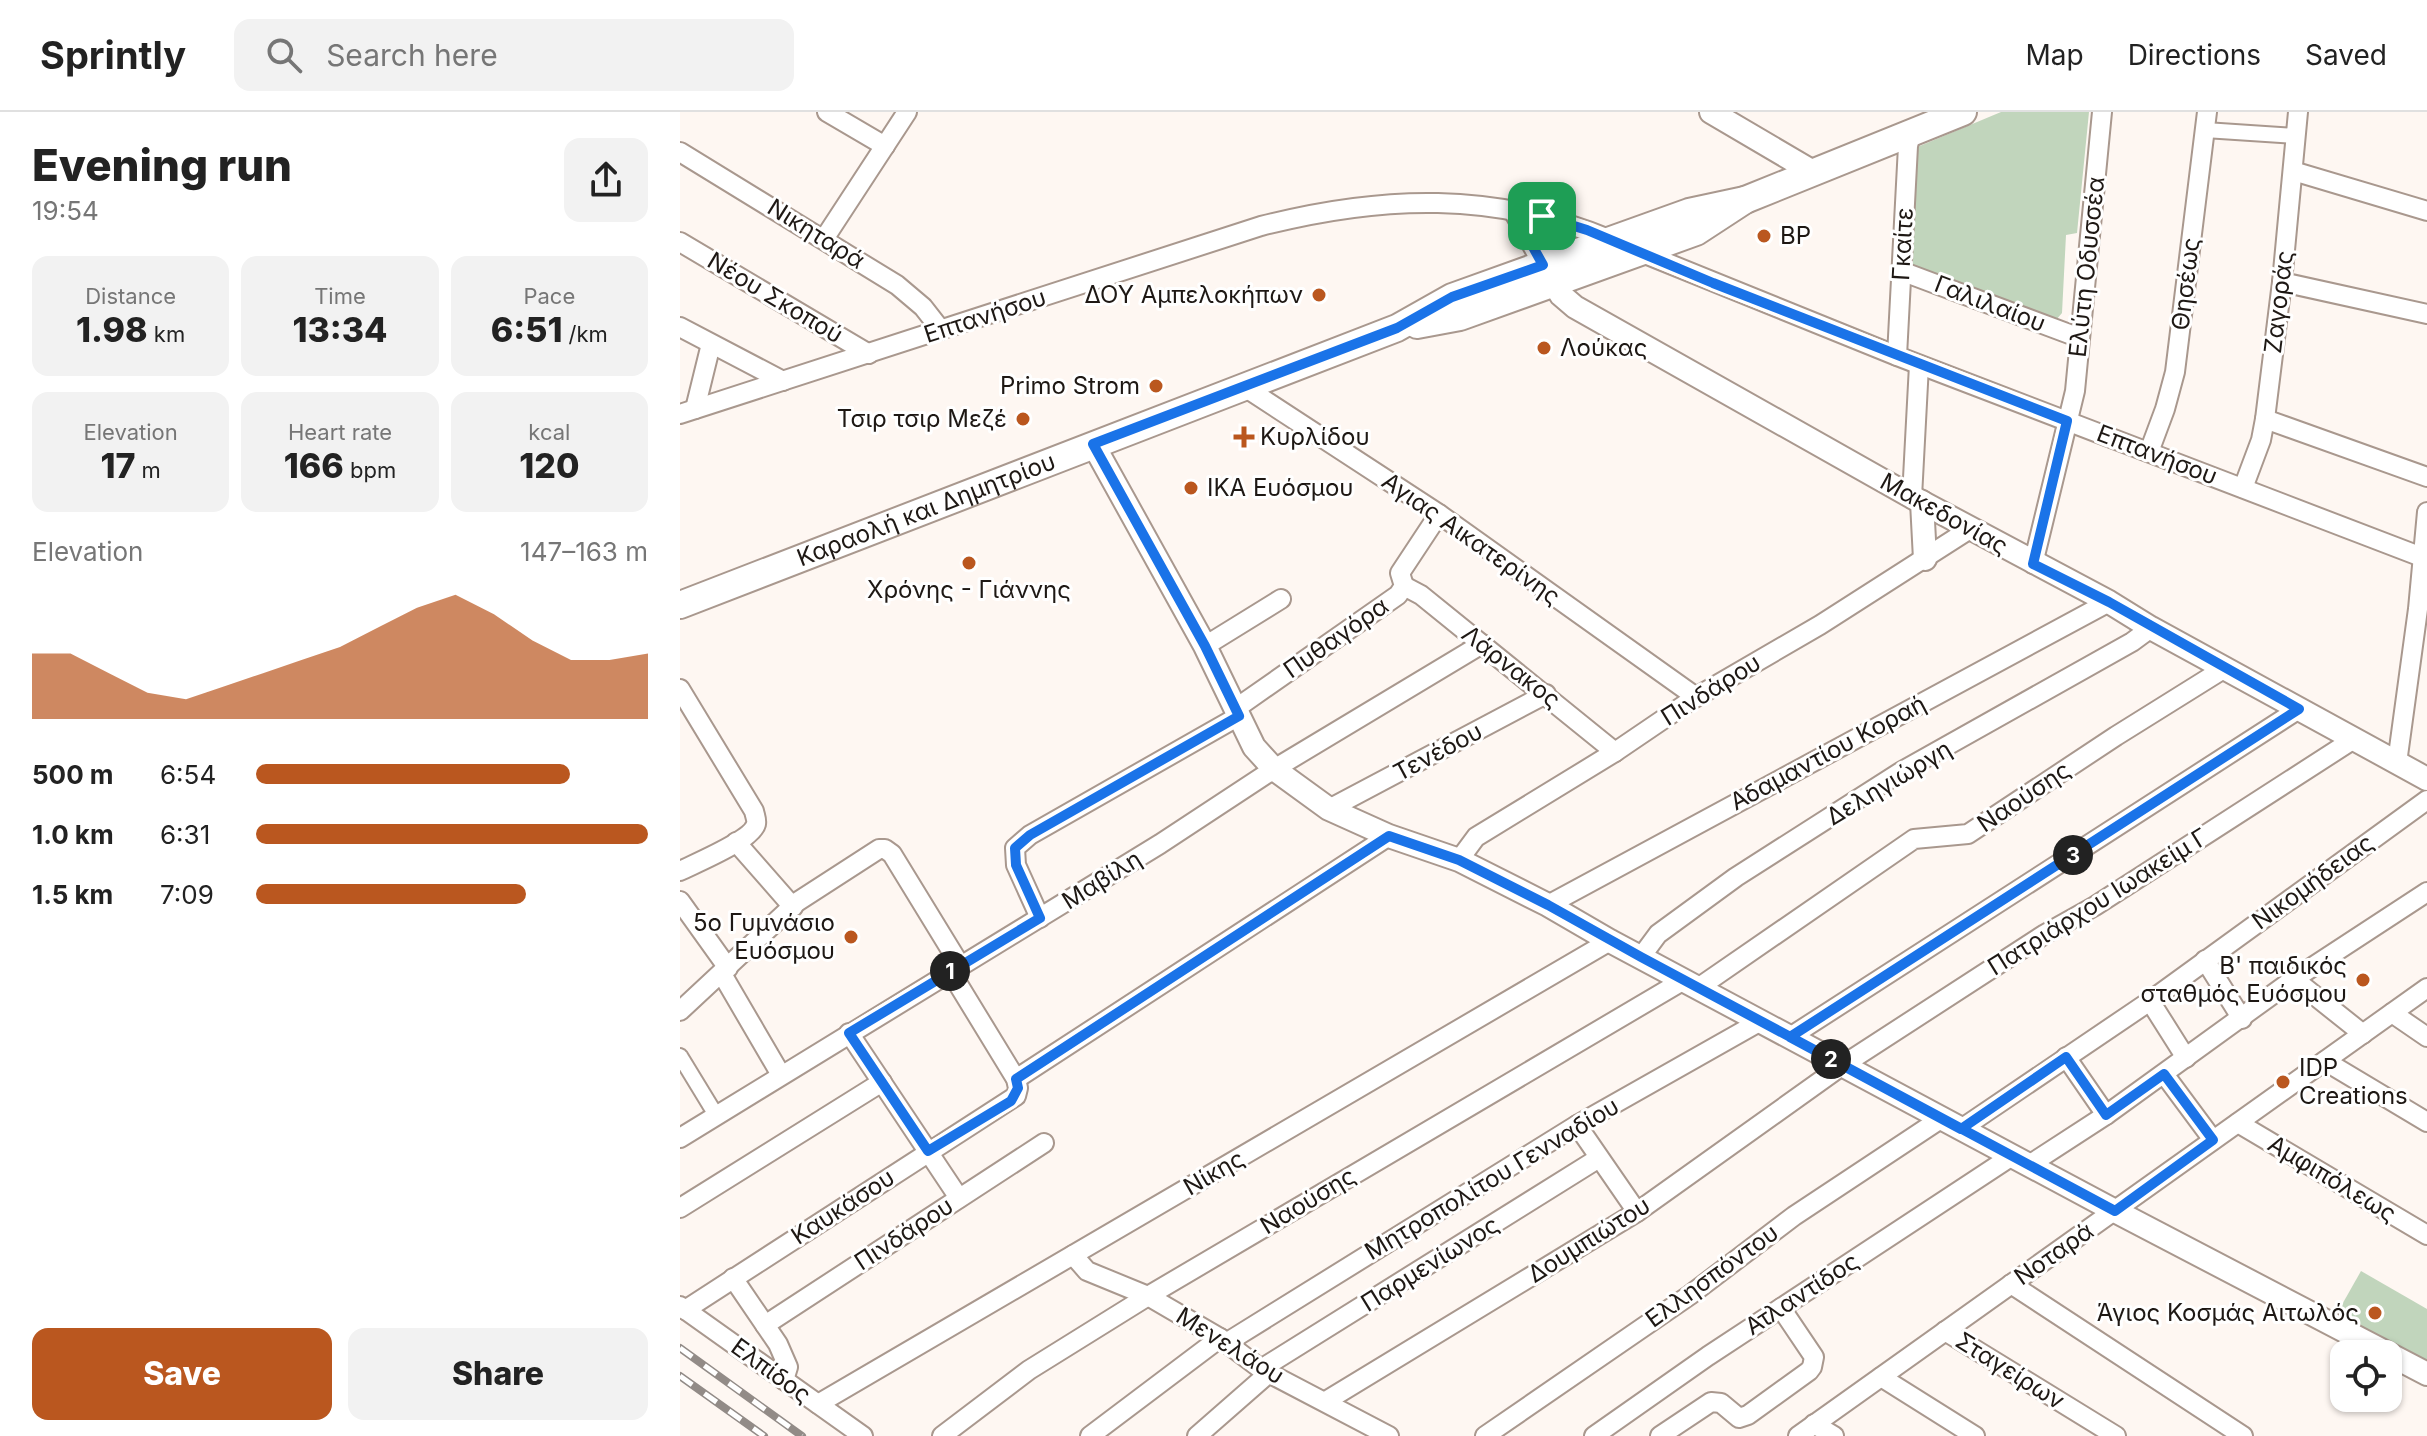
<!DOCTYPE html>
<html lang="en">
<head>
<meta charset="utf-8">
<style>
  :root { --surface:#fff; --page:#f2f2f2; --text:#222; --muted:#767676; --line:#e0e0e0; --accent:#ba571f }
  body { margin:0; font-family:Inter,sans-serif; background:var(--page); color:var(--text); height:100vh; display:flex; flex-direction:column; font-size:30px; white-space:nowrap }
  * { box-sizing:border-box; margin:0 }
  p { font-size:26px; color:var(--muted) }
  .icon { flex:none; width:44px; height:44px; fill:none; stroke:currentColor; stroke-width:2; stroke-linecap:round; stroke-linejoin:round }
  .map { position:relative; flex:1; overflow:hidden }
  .drawer { display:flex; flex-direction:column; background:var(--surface); width:680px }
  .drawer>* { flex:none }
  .fabs { position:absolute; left:1650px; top:1228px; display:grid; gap:16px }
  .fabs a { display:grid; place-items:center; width:72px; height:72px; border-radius:16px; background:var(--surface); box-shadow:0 2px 6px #0004; font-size:40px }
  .pin { position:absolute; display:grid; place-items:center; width:68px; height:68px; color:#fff; margin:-34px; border-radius:16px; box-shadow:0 4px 12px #0006 }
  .km { position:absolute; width:40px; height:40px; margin:-20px; border-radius:50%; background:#222; color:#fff; font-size:22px; line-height:40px; text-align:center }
  .round { display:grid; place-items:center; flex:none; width:84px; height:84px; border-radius:16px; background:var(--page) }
  .headline { display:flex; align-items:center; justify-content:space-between; height:136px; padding:0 32px }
  h1 { font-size:44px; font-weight:800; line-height:60px }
  .figures { display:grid; grid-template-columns:repeat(3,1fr); gap:12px; height:136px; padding:8px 32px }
  .figures div { display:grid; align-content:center; border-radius:16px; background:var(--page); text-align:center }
  .figures b { font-size:34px; font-weight:800 }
  .figures small { font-size:22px; font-weight:400 }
  .figures p { font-size:22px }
  .chart { height:224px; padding:16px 32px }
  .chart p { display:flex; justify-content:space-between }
  .chart svg { width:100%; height:144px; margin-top:8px; fill:var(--accent); opacity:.7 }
  .action { display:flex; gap:16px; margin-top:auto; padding:16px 32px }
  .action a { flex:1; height:92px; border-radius:16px; background:var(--accent); color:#fff; font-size:32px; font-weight:800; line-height:92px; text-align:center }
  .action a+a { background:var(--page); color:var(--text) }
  ul { padding:0 32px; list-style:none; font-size:26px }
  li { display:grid; grid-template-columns:128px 96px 1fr; align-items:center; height:60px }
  li i { height:20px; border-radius:10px; background:var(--accent) }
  header { display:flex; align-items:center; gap:48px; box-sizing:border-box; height:112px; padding:0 40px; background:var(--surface); border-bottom:2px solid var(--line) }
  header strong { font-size:38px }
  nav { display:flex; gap:44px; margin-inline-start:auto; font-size:28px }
  .search { width:560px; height:72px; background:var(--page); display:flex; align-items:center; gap:20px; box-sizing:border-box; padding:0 28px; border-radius:16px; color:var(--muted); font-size:30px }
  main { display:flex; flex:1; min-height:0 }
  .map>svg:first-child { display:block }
</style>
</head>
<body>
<header>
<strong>Sprintly</strong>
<div class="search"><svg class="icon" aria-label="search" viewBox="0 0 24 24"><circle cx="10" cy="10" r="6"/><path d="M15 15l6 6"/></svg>Search here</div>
<nav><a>Map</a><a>Directions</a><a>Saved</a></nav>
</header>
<main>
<section class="drawer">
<div class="headline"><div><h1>Evening run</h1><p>19:54</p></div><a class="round"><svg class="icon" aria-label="share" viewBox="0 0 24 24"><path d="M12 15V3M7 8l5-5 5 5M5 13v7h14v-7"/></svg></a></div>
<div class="figures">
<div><p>Distance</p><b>1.98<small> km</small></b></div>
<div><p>Time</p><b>13:34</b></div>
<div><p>Pace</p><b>6:51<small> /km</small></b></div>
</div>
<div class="figures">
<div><p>Elevation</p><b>17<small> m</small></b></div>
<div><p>Heart rate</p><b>166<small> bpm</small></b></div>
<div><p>kcal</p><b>120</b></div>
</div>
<div class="chart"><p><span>Elevation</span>147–163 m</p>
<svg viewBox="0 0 160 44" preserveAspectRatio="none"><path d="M0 44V24L10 24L20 30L30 36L40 38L50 34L60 30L70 26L80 22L90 16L100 10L110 6L120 12L130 20L140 26L150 26L160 24V44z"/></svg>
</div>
<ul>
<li><b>500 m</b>6:54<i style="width:80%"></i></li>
<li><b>1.0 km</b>6:31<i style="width:100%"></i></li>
<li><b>1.5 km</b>7:09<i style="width:69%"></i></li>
</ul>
<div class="action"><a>Save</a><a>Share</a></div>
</section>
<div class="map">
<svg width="1747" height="1324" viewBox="0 0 1747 1324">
  <rect width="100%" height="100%" fill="#fef7f2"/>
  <g fill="#c1d5bc">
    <polygon points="1321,0 1409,0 1397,121 1386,123 1382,201 1376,208 1229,153 1235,36"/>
    <polygon points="1681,1159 1747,1197 1747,1267 1651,1212"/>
  </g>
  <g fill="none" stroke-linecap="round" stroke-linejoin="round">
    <defs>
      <g id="pedestrian">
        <polyline points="1525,18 1616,24"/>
        <polyline points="0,944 36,1003"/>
      </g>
      <g id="minor">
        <polyline points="147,0 205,34"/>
        <polyline points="0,40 217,173 243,195 261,218"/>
        <polyline points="1613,59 1747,99"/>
        <polyline points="833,99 863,153"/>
        <polyline points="851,103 871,126 873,149"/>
        <polyline points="144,127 227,0"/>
        <polyline points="0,130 189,242"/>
        <polyline points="960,140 1217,244 1747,447"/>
        <polyline points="1221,159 1400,226"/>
        <polyline points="1602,170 1747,202"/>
        <polyline points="0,215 103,269"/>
        <polyline points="1217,244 1228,34 1231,21"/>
        <polyline points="563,274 759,402 1016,585"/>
        <polyline points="15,297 31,232"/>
        <path d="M0,302L581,114C702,83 815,79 931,128"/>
        <polyline points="1585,307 1747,365"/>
        <polyline points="1469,340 1485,297 1495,260 1527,0"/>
        <polyline points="1563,376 1581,328 1585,307 1602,170 1618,0"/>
        <polyline points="1232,385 1239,253"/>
        <polyline points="1353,452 1395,279 1422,0"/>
        <polyline points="724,474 741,483 935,640"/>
        <polyline points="525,534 601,487"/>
        <path d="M0,577L74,699C75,704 77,708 76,712C72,728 16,751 0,759"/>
        <polyline points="555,597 718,483 724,474 720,461 759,402"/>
        <polyline points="1717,651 1738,497 1747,400"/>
        <polyline points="649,697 866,582"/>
        <polyline points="56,730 113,795"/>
        <polyline points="779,748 796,725 935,640 1016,585 1140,513 1290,417"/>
        <polyline points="0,789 48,856"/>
        <polyline points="868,793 1429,490"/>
        <polyline points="360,806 336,753 335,736 350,723 559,604"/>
        <polyline points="961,845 978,822 1056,765 1222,659 1452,530 1471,516"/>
        <polyline points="1525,848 1562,907"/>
        <polyline points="42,862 101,963"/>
        <polyline points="1614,867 1683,922"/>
        <polyline points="1018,876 1234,727 1288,722 1436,624 1545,556"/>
        <polyline points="1470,889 1506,946"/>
        <polyline points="0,899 117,790 199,737 205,737 212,742 280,853"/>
        <polyline points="1712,901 1747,925"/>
        <polyline points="169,921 279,1086"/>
        <polyline points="1110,925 1619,597"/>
        <polyline points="1386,945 1426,1003"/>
        <polyline points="1645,949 1747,1010"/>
        <polyline points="1484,962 1533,1028"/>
        <polyline points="336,967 709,724"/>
        <polyline points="1558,1011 1747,1123"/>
        <polyline points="897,1013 957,1100"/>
        <polyline points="1281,1017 1470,889 1747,688"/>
        <polyline points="0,1026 480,732 594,657 802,532"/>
        <polyline points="1349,1053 1426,1003 1614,867 1747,780"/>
        <polyline points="0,1096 202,970"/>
        <polyline points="393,1143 407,1159 468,1184 540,1226 581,1257 709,1324"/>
        <polyline points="53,1166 98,1232 108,1255 104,1268"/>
        <polyline points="1331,1172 1563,1324"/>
        <polyline points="0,1194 183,1324"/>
        <polyline points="5,1198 336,984 338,976 336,967 270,859"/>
        <polyline points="85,1213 364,1031"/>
        <polyline points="1265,1219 1436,1324"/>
        <polyline points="546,1231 897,1013 1081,909"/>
        <polyline points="581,1257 919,1046"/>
        <polyline points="1201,1265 1295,1324"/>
        <polyline points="646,1289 957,1100 1163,953 1365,822 1415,794 1674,627"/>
        <polyline points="138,1292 930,829"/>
        <polyline points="1134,1312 1154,1324"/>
        <polyline points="262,1324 349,1258 468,1184 1004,868"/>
        <polyline points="410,1324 540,1226"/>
        <polyline points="517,1324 589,1261"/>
        <polyline points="805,1324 1010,1183 1114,1104 1262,1006"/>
        <polyline points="914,1324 1028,1244 1332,1044"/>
        <polyline points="980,1324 1031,1290 1041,1291 1059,1306 1068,1303 1129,1259 1132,1255 1134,1245 1101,1196"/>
        <polyline points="1118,1324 1747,876"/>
      </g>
      <g id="tertiary">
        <polyline points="1031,0 1133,60"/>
        <polyline points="865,157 881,183 895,195 1232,385 1429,490 1471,516 1747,667"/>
        <polyline points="413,332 525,534 574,635 594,657 649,697 709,724 779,748 868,793 930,829 1435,1099 1747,1262"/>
        <polyline points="1242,390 1245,447"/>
      </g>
      <g id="secondary">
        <polyline points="737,213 780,205 1016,120 1065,88 1283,0"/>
        <path id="s1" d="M0,493L717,216L772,185L1009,100L1065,88"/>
      </g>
    </defs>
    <use href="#pedestrian" stroke="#a9988e" stroke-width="18"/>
    <use href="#minor" stroke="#a9988e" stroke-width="22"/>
    <use href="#tertiary" stroke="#a9988e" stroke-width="26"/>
    <use href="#secondary" stroke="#a9988e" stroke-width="30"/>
    <use href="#pedestrian" stroke="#fff" stroke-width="14"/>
    <use href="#minor" stroke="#fff" stroke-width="18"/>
    <use href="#tertiary" stroke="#fff" stroke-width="22"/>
    <use href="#secondary" stroke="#fff" stroke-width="26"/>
    <defs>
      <g id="rail">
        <polyline points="0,1236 122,1324"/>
        <polyline points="0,1264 84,1324"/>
      </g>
    </defs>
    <use href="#rail" stroke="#928b87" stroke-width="8"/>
    <use href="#rail" stroke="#fff" stroke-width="5" stroke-dasharray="15" stroke-linecap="butt"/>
  </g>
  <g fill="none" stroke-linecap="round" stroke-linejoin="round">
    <defs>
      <polyline id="route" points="862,104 833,99 863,153 772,185 717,216 413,332 525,534 559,604 350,723 335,736 336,753 360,806 169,921 248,1039 331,989 338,976 336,967 709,724 779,748 868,793 961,845 1435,1099 1533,1028 1484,962 1426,1003 1386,945 1281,1017 1110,925 1619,597 1429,490 1353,452 1387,309 1033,171 907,118 862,104"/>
    </defs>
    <use href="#route" stroke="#fff" stroke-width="16"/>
    <use href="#route" stroke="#1a73e8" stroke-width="10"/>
  </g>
  <g fill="#ba571f" stroke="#fff" stroke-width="3">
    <circle cx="1084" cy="124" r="8"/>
    <circle cx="639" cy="183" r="8"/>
    <circle cx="864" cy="236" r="8"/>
    <circle cx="476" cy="274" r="8"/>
    <circle cx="343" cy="307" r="8"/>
    <path d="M560 313h8v8h8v8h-8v8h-8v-8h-8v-8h8z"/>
    <circle cx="511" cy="376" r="8"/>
    <circle cx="289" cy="451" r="8"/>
    <circle cx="171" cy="825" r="8"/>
    <circle cx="1683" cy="868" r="8"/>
    <circle cx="1603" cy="970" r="8"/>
    <circle cx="1695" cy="1201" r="8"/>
  </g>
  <g text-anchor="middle" stroke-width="6" stroke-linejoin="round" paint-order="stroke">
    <g font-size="24" fill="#1e1814" stroke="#fff">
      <text transform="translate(136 122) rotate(32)" y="8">Νικηταρά</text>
      <text transform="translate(1223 132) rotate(-87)" y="8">Γκαίτε</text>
      <text transform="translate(1407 155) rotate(-84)" y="8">Ελύτη Οδυσσέα</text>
      <text transform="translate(1506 172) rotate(-83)" y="8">Θησέως</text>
      <text transform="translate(95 186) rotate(31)" y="8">Νέου Σκοπού</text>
      <text transform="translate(1599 190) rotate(-83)" y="8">Ζαγοράς</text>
      <text transform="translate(1310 192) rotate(21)" y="8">Γαλιλαίου</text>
      <text transform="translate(305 204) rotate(-18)" y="8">Επτανήσου</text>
      <text transform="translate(1477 343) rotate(21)" y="8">Επτανήσου</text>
      <text dy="8" stroke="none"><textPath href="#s1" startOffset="264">Καραολή και Δημητρίου</textPath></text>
      <text transform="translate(1264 402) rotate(29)" y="8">Μακεδονίας</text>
      <text transform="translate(791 427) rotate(35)" y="8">Αγιας Αικατερίνης</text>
      <text transform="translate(656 526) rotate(-35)" y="8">Πυθαγόρα</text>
      <text transform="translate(831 555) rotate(38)" y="8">Λάρνακος</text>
      <text transform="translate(1031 578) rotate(-32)" y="8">Πινδάρου</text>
      <text transform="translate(758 640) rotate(-28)" y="8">Τενέδου</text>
      <text transform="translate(1148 641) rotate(-28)" y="8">Αδαμαντίου Κοραή</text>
      <text transform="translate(1209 671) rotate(-31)" y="8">Δεληγιώργη</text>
      <text transform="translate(1344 685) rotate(-34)" y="8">Ναούσης</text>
      <text transform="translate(422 768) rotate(-32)" y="8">Μαβίλη</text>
      <text transform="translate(1633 770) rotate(-36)" y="8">Νικομήδειας</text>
      <text transform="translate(1418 790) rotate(-32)" y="8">Πατριάρχου Ιωακείμ Γ</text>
      <text transform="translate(534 1061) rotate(-30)" y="8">Νίκης</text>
      <text transform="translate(812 1067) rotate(-31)" y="8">Μητροπολίτου Γενναδίου</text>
      <text transform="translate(1652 1067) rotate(31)" y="8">Αμφιπόλεως</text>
      <text transform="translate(628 1089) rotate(-31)" y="8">Ναούσης</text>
      <text transform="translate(163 1095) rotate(-33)" y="8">Καυκάσου</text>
      <text transform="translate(224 1122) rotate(-33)" y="8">Πινδάρου</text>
      <text transform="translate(909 1128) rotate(-32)" y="8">Δουμπιώτου</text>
      <text transform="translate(1374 1142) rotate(-35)" y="8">Νοταρά</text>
      <text transform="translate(750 1152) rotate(-32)" y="8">Παρμενίωνος</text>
      <text transform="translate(1032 1164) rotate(-36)" y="8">Ελλησπόντου</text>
      <text transform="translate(1122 1182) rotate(-33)" y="8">Ατλαντίδος</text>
      <text transform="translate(550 1234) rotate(32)" y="8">Μενελάου</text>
      <text transform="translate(91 1259) rotate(36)" y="8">Ελπίδος</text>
      <text transform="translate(1330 1259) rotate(32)" y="8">Σταγείρων</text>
    </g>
    <g font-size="24" fill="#1e1814" stroke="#fff" text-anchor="end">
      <text x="1100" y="132" text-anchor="start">BP</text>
      <text x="623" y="191">ΔΟΥ Αμπελοκήπων</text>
      <text x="880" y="244" text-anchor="start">Λούκας</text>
      <text x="460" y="282">Primo Strom</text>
      <text x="327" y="315">Τσιρ τσιρ Μεζέ</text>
      <text x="580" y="333" text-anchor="start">Κυρλίδου</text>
      <text x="527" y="384" text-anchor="start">ΙΚΑ Ευόσμου</text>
      <text x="289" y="486" text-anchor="middle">Χρόνης - Γιάννης</text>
      <text x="155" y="819">5ο Γυμνάσιο<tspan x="155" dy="28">Ευόσμου</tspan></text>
      <text x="1667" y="862">Β' παιδικός<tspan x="1667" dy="28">σταθμός Ευόσμου</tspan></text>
      <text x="1619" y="964" text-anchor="start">IDP<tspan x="1619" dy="28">Creations</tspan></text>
      <text x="1679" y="1209">Άγιος Κοσμάς Αιτωλός</text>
    </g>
  </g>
</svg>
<div class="fabs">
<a><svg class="icon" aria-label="locate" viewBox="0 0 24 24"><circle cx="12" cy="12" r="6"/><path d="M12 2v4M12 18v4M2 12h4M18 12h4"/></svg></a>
</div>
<div class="pin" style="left:862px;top:104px;background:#1e9e55"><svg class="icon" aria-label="arrive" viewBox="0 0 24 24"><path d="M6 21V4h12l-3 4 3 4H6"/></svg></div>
<b class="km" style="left:270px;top:859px">1</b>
<b class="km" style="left:1151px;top:947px">2</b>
<b class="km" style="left:1393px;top:743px">3</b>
</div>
</main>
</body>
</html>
